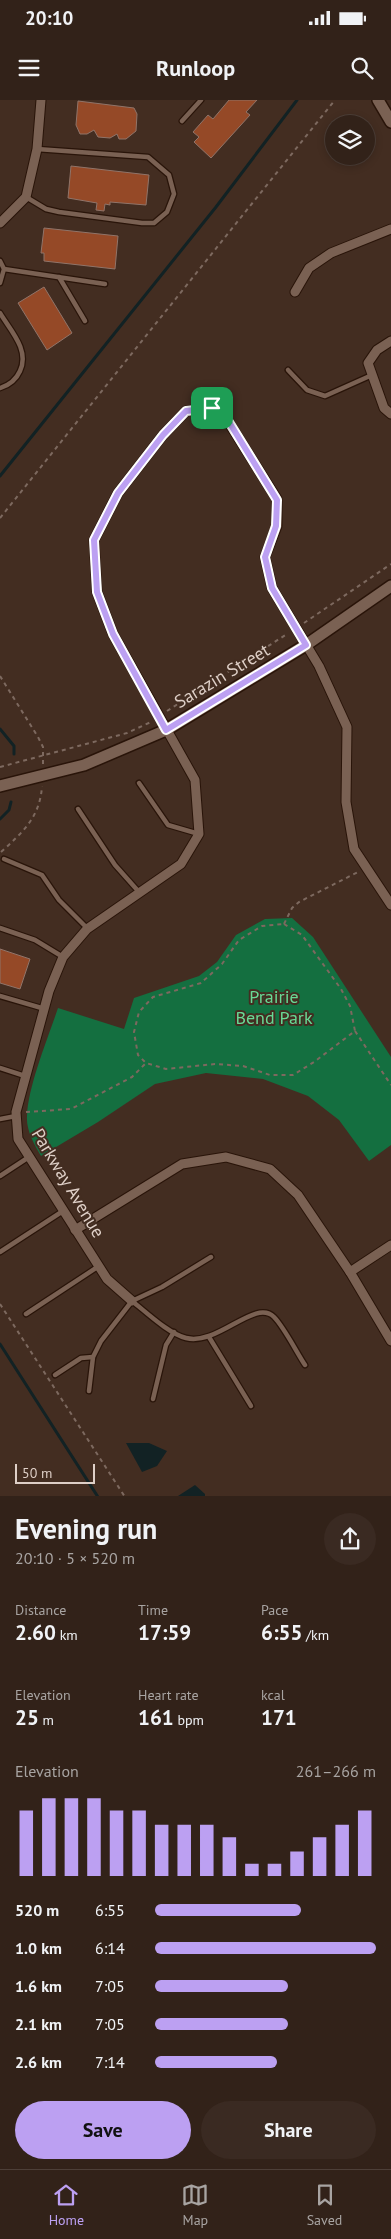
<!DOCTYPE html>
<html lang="en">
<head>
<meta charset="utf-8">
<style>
  :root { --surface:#322219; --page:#3a2a22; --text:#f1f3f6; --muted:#a8a4a2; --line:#4d3f38; --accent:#bca0f2 }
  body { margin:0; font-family:"PT Sans",sans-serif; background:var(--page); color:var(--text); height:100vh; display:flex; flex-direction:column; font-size:19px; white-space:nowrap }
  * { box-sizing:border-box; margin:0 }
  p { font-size:16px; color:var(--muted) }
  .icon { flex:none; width:28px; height:28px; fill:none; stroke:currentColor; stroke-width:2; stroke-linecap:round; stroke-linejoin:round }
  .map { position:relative; height:1396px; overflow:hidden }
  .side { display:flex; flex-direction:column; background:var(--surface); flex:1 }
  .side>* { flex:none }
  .buttons { position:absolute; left:325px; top:15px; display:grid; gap:10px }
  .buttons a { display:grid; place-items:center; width:50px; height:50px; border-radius:50%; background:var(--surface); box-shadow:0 2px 8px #0003,0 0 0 1px var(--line); font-size:25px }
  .scale { position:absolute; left:15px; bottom:12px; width:80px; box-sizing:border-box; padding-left:5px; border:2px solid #decfc7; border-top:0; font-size:14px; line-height:18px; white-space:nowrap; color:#decfc7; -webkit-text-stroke:4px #432d21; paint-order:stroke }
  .pin { position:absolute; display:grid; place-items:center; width:42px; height:42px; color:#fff; margin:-21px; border-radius:10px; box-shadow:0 2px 8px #0006 }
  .round { display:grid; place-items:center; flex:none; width:52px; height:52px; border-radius:26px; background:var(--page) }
  .headline { display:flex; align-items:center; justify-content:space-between; height:85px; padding:0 15px }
  h1 { font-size:28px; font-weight:700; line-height:38px }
  .figures { display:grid; grid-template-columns:repeat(3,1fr); gap:8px; height:85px; padding:5px 15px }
  .figures div { display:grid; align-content:center }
  .figures b { font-size:21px; font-weight:700 }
  .figures small { font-size:14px; font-weight:400 }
  .figures p { font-size:14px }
  .chart { height:140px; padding:10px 15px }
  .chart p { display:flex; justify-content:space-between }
  .chart svg { width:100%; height:90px; margin-top:5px; stroke:var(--accent); stroke-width:6 }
  .primary-button { display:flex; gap:10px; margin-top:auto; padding:10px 15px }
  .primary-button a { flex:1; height:58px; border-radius:30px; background:var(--accent); color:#111; font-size:20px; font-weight:700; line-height:58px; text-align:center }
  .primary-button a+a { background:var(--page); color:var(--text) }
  ul { padding:0 15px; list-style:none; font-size:16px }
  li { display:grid; grid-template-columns:80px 60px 1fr; align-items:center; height:38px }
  li i { height:12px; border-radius:6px; background:var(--accent) }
  .status { display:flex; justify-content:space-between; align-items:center; height:35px; padding:0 25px; background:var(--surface); direction:ltr }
  .status svg { height:14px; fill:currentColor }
  header { display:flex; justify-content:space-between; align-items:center; height:65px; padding:0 15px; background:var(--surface); font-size:22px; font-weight:700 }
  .tabs { display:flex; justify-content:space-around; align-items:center; height:70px; border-top:1px solid var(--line); background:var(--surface); font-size:14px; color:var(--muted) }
  .tabs a { display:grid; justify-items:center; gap:2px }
  .tabs .selected { color:var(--accent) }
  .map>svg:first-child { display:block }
</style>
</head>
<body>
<div class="status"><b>20:10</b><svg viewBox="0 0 49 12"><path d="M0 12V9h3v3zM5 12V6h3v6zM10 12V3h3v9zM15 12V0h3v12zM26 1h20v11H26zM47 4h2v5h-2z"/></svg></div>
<header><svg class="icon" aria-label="menu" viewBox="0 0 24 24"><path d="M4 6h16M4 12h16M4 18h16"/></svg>Runloop<svg class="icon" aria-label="search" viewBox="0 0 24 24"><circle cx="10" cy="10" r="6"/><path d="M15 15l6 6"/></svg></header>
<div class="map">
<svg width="391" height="1397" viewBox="0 0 391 1397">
  <rect width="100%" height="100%" fill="#432d21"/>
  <path fill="#146f40" d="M292,818L313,837L391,957V1045L369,1061L339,1020L308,996L263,979L206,973L155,984L98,1022L41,1056C34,1044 26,1030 27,1016C28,986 48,938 58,908L124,929L134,898L199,876L217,862L236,835L265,819Z"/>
  <g fill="#122224">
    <polygon points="126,1343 149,1343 167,1351 157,1366 142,1372"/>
    <polygon points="195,1385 205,1394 205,1396 178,1396"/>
  </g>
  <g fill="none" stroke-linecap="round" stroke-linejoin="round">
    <g stroke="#122224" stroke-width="3">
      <polyline points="0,376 216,107 297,0"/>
      <polyline points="0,629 14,646 14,654"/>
      <polyline points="0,719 9,710 11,702"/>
      <polyline points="0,1244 98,1397"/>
    </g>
  </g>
  <g fill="#954927" stroke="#907469">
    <polygon points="229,0 257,0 246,12 250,15 211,58 194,42 199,37 193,32 208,15 213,19"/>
    <polygon points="78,1 134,8 137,14 136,31 126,39 119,39 117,34 110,38 98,37 94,30 87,34 80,34 76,25"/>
    <polygon points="71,66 149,75 146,105 110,102 110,105 105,104 104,111 96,110 97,103 68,98"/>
    <polygon points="44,128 118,136 115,169 44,161 44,153 41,153"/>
    <polygon points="44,187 72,233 47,250 18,203"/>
    <polygon points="0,849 30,859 20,889 0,883"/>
  </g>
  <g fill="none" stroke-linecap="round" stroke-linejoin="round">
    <defs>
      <g id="service">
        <polyline points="182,21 201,0"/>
        <polyline points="26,97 46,109 59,112 142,123 154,123 167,112 174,94 169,75 148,57 37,49"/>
        <polyline points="0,161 4,169 0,183"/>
        <polyline points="4,169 105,184"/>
        <polyline points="59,177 85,221"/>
        <path d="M0,213C10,230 30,250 20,271C16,280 10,285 0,288"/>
        <polyline points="288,270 307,290 325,296 372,275"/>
        <polyline points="139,683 168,725 199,734"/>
        <polyline points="78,709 115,765 139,792"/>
        <polyline points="4,759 42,775 59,800 87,828"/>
        <polyline points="0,828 35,840 63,857"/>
        <polyline points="0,896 45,909"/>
        <polyline points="0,968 25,976"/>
        <polyline points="0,1019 16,1016"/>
        <polyline points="0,1076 29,1057"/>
        <polyline points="0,1152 63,1111"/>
        <path d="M132,1201C146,1212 169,1234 186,1238C218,1246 255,1198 274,1217C284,1227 297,1253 305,1265"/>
        <polyline points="26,1214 99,1166"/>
        <polyline points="209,1237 251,1306"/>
        <polyline points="55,1275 81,1258 93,1257"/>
        <polyline points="89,1291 93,1257 101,1241 132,1201 162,1187 211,1157"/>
        <polyline points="153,1299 166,1245 174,1232"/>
      </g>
      <g id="minor">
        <polyline points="0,123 26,97 37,49 41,0"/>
        <polyline points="295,192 309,168 331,153 391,129"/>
        <polyline points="391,241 377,250 368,263 384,308 391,314"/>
        <polyline points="75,1130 182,1064 226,1057 270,1069 298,1095 350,1172 391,1241"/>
        <polyline points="350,1172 391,1145"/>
        <polyline points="132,1201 107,1179 18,1039 16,1012 49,891 63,857 87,829 181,764 199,734 195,680 113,534 97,492 94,440 118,393 163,335 186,311 212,308 229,323 277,399 277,426 265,457 272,488 319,566 347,627 346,702 354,749 391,805"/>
      </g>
      <g id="tertiary">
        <polyline points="378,0 391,22"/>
        <polyline points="0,686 84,665 166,630 306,545 391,486"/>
      </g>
    </defs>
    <use href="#service" stroke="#291409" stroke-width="7"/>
    <use href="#minor" stroke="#291409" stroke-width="11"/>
    <use href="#tertiary" stroke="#291409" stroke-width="14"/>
    <g stroke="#7d695f" stroke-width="2" stroke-dasharray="4 4" stroke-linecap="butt">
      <polyline points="0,418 335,0"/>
      <polyline points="304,523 391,464"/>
      <polyline points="0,576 38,637 43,647 43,664"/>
      <polyline points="167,611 287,534"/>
      <polyline points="0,667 127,633 151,622"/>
      <path d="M1,752C23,732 40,717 42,686"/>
      <polygon points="284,824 302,835 341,889 350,906 355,931 314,962 293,975 270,975 243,966 215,964 166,969 146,963 138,955 134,932 139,912 153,897 201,883 222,864 239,840 262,826"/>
      <polyline points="284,824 292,808 299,802 358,772"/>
      <polyline points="355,931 391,985"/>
      <polyline points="26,1012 71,1009 132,977 146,963"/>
      <polyline points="0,1204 125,1397"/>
    </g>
    <use href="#service" stroke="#7a6153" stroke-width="4.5"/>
    <use href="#minor" stroke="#7a6153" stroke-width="9"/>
    <use href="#tertiary" stroke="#7a6153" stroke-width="11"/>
  </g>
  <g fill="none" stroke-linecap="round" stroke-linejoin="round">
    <defs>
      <polygon id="route" points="212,308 229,322 277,400 276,426 265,457 272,488 306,545 166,630 113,534 97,492 94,440 118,393 163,335 186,311"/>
    </defs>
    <use href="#route" stroke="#fff" stroke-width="10"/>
    <use href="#route" stroke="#bca0f2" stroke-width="6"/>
  </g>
  <g text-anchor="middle" stroke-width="4" stroke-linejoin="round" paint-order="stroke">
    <g font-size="18" fill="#decfc7" stroke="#432d21">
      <text transform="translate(222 576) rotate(-31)" y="6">Sarazin Street</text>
      <text transform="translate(68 1083) rotate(59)" y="6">Parkway Avenue</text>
    </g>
    <g font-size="18" fill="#69d995" stroke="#432d21">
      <text x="274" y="903">Prairie<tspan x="274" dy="21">Bend Park</tspan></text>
    </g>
  </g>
</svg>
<div class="buttons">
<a><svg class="icon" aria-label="layers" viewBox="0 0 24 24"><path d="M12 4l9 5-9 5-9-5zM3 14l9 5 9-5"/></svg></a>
</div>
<div class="scale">50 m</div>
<div class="pin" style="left:212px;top:308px;background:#1e9e55"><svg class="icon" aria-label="arrive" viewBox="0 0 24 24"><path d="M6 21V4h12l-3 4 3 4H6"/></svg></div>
</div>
<section class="side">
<div class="headline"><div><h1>Evening run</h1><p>20:10 · 5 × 520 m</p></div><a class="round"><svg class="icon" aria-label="share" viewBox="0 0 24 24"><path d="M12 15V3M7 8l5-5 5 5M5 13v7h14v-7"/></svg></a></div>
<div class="figures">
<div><p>Distance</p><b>2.60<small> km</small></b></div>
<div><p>Time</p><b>17:59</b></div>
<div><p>Pace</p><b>6:55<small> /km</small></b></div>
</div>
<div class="figures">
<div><p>Elevation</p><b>25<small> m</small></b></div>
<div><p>Heart rate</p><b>161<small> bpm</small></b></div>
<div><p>kcal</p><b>171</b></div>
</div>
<div class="chart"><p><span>Elevation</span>261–266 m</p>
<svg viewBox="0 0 160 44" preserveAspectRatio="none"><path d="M5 44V12M15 44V6M25 44V6M35 44V6M45 44V12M55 44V12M65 44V19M75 44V19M85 44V19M95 44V25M105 44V38M115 44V38M125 44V32M135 44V25M145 44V19M155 44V12"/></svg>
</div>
<ul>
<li><b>520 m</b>6:55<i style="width:66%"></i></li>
<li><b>1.0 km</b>6:14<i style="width:100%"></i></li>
<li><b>1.6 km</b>7:05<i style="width:60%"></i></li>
<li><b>2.1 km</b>7:05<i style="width:60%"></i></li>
<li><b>2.6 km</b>7:14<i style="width:55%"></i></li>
</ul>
<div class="primary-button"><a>Save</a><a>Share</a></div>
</section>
<nav class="tabs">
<a class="selected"><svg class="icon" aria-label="home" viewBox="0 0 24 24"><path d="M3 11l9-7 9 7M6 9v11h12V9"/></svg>Home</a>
<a><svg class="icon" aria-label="map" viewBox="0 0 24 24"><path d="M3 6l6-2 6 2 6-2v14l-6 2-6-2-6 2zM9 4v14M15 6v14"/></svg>Map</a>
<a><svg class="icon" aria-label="saved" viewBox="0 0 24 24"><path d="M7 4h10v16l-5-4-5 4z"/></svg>Saved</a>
</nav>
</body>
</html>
